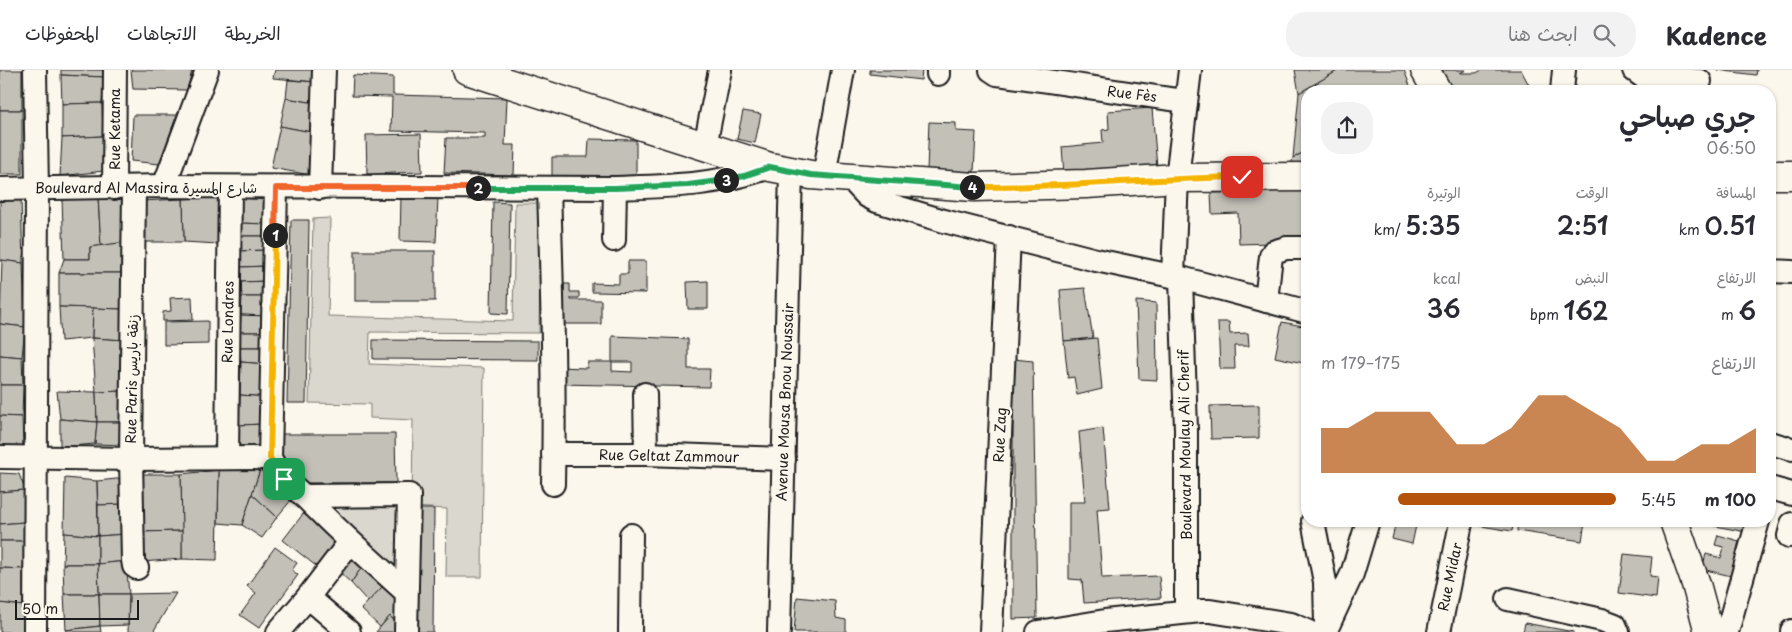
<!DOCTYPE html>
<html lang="ar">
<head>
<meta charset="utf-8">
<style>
  :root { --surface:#fff; --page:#f2f2f3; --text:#2b2b33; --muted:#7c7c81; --line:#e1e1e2; --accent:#b45309 }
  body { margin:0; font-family:"Playpen Sans","Playpen Sans Arabic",sans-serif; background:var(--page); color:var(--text); direction:rtl; height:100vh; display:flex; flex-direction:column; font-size:19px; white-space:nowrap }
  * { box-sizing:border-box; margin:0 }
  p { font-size:16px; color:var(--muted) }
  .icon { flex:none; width:28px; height:28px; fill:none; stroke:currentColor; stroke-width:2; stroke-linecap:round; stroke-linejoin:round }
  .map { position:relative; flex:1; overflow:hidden; direction:ltr }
  .side { position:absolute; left:1301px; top:15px; width:475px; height:442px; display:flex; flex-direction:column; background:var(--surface); border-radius:20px; box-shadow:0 1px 4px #0004; direction:rtl }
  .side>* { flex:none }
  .scale { position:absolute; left:15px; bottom:12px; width:124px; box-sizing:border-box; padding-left:5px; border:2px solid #1c1c1c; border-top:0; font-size:14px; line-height:18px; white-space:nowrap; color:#1c1c1c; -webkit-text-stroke:4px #fbf7ec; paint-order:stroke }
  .pin { position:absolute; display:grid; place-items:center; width:42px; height:42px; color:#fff; margin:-21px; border-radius:10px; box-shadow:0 2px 8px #0006 }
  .km { position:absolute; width:25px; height:25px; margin:-12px; border-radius:50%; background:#222; color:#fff; font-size:14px; line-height:25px; text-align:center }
  .round { display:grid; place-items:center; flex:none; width:52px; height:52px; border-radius:20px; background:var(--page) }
  .headline { display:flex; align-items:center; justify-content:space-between; height:85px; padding:0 20px }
  h1 { font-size:28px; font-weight:600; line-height:38px }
  .figures { display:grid; grid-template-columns:repeat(3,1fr); gap:8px; height:85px; padding:5px 20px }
  .figures div { display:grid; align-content:center }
  .figures b { font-size:25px; font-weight:600 }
  .figures small { font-size:14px; font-weight:400 }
  .figures p { font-size:14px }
  .chart { height:140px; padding:10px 20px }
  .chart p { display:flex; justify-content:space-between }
  .chart svg { width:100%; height:90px; margin-top:5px; fill:var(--accent); opacity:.7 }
  ul { padding:0 20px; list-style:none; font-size:16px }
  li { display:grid; grid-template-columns:80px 60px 1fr; align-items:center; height:38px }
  li i { height:12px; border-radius:6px; background:var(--accent) }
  header { display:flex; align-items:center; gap:30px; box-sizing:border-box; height:70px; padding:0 25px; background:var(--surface); border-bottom:1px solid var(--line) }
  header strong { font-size:24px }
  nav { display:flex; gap:28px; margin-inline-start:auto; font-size:18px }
  .search { width:350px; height:45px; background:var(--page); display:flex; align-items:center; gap:12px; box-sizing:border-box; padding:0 18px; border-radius:20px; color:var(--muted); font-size:19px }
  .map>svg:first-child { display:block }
</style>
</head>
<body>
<header>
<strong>Kadence</strong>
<div class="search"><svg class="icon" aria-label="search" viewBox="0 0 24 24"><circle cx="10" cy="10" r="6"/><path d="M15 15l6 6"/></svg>ابحث هنا</div>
<nav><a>الخريطة</a><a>الاتجاهات</a><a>المحفوظات</a></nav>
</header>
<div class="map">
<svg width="1792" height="562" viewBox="0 0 1792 562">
  <rect width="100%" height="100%" fill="#fbf7ec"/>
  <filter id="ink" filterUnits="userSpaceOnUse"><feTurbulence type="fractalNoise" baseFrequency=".02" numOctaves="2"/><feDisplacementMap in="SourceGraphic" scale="10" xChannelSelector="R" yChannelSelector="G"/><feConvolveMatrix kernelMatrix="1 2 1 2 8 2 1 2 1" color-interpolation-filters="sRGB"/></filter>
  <g filter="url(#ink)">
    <g fill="#dad7ce" stroke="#7b7a75">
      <polygon points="515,133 541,133 539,263 370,262 369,294 484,298 482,507 446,507 447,439 412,437 413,350 370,348 370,334 309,333 313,149 330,148 328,246 513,251"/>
      <polygon points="318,428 399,428 398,505"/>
    </g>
    <g fill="#c3c0b8" stroke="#1c1c1c">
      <rect x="0" y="0" width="22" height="40"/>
      <polygon points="61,0 105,0 104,7 61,5"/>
      <polygon points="131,0 167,0 192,1 187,20 133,19"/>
      <polygon points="275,0 316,0 316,12 273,8"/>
      <polygon points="870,0 922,0 921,10 870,4"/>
      <polygon points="1295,0 1339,0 1299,23"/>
      <polygon points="1339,0 1404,0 1412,21 1308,21 1308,80 1293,88 1299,23"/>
      <polygon points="1436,0 1466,0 1460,3 1476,3 1482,0 1521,0 1530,17 1541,17 1541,21 1452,21 1448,14"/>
      <polygon points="1717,0 1757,0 1756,5"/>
      <polygon points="61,5 104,7 102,33 62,34"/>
      <polygon points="353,5 393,7 393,25 507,28 505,75 515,75 514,105 444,103 446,68 485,68 485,63 391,61 392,27 352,26"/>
      <polygon points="288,10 316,12 315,33 286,28"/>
      <polygon points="286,28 315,33 311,62 280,56"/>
      <polygon points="102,33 103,66 62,68 62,34"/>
      <polygon points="1152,38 1157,97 1064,106 1062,77 1103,73 1102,60 1109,59 1108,41"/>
      <rect x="0" y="40" width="22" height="64"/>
      <polygon points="743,41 761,44 755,73 737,69"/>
      <polygon points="133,45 177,45 159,94 131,91"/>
      <polygon points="929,52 956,53 956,61 976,62 974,102 927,100"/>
      <polygon points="280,56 311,62 311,105 271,98"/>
      <polygon points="421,64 422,102 367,104 366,65"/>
      <polygon points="103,66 104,101 60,106 62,68"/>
      <polygon points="589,69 636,70 636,107 552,106 552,87 588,87"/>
      <polygon points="1308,80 1308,97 1290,98 1293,88"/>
      <polygon points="1308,121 1308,172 1239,174 1238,143 1212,144 1211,123"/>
      <polygon points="401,126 438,127 436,172 400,171"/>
      <polygon points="98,127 101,176 90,177 90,189 64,189 62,128"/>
      <polygon points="98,127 124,128 126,172 101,176"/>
      <polygon points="218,127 218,174 184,172 183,129"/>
      <polygon points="0,128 21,129 23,193 0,190"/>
      <polygon points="239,128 267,130 267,154 239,153"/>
      <polygon points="183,129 184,172 144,172 140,131"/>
      <polygon points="493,132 510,133 508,244 491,243"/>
      <polygon points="291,150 309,150 306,333 287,333"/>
      <polygon points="239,153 267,154 267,166 240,166"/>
      <polygon points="240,166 267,166 267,180 240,181"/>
      <polygon points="126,172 122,203 59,203 64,189 90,189 90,177"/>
      <polygon points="267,180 267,196 241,197 240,181"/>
      <rect x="355" y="181" width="80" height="50"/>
      <polygon points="2,190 23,193 25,257 0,254"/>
      <polygon points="628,191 646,191 646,223 592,222 592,213 619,214 619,204 628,204"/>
      <polygon points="267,196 267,211 241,212 241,197"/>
      <polygon points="59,203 122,203 122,239 59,237"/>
      <polygon points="267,211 267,227 242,227 241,212"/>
      <polygon points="708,211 708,239 688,239 687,212"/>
      <polygon points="559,214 570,214 570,222 579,222 579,228 571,228 571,230 601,230 601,254 559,254"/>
      <polygon points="1085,218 1093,268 1064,271 1060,220"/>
      <polygon points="192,227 193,250 163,251 163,242 171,241 170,228"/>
      <polygon points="242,227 267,227 266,246 241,245"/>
      <polygon points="1136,231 1156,233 1157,310 1139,309"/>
      <polygon points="59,237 93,238 92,268 61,271"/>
      <polygon points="93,238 122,239 124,270 92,268"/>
      <polygon points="241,245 266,246 266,262 240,262"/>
      <polygon points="208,251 208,274 164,275 164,252"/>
      <polygon points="1218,252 1229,252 1230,264 1248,263 1249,276 1234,276 1235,299 1220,299"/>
      <polygon points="1282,252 1308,257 1308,294 1275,287"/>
      <polygon points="0,254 25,257 22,287 0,285"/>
      <rect x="240" y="262" width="26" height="15"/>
      <polygon points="612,266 688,269 688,299 710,299 709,317 557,314 557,297 587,298 587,292 612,292 612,301 632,302 632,292 612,292"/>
      <polygon points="92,268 124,270 124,321 96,322"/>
      <polygon points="1097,268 1102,319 1077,325 1074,307 1068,308 1064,271"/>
      <polygon points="373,270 538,271 538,290 373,289"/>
      <polygon points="240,277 266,277 266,294 241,292"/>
      <polygon points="0,285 22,287 23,315 0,315"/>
      <polygon points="1013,289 1033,291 1037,548 1013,549"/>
      <polygon points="241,292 266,294 267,327 240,325"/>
      <polygon points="0,315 23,315 22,347 0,346"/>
      <polygon points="57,321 96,322 97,352 60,349"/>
      <polygon points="124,321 125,352 97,352 96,322"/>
      <polygon points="240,325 267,327 264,354 239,355"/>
      <polygon points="1259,335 1259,368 1211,369 1210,336"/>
      <polygon points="0,346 22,347 23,377 0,376"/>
      <polygon points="60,349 97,352 95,374 60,377"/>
      <polygon points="97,352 125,352 124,375 95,374"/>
      <polygon points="264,354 264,378 239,376 239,355"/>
      <polygon points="1103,358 1110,438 1097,439 1102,508 1159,506 1161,528 1084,533 1082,510 1069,509 1069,432 1085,432 1079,362"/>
      <polygon points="274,364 395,364 396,413 294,413 294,390 274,390"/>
      <polygon points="219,400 260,400 242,455 218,453"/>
      <polygon points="219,400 217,490 182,489 181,404"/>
      <polygon points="260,400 292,429 277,447 252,424"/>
      <polygon points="0,403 19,404 25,420 0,422"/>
      <polygon points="139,404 181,404 182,461 140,462"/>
      <polygon points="65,408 97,411 98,466 64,463"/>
      <polygon points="126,408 125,434 98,435 97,411"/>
      <polygon points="25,420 24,452 0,454 0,422"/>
      <polygon points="252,424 277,447 262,468 242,455"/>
      <polygon points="125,434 126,464 98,466 98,435"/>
      <polygon points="416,439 434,439 433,562 415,562"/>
      <polygon points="303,444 323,455 337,471 316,496 283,470"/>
      <polygon points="1396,451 1417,451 1412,474 1392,469"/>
      <polygon points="1482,451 1514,451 1512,461 1481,456"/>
      <polygon points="1518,451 1585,451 1582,471 1517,461"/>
      <polygon points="1690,451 1748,451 1746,462"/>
      <polygon points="24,452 27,471 0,471 0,454"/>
      <polygon points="182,461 182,489 141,492 140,462"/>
      <polygon points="64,463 98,466 98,494 63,494"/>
      <polygon points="126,464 126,491 98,494 98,466"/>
      <polygon points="1718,465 1739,471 1731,506 1702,499 1706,484 1721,488 1724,477 1715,475"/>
      <polygon points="0,471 27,471 23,499 0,498"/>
      <polygon points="275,477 297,493 292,500 298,505 259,558 240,545 256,523 247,516"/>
      <polygon points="347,478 364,494 351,513 334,497"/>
      <polygon points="1624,484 1652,487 1650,506 1658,507 1656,528 1619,523"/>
      <polygon points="126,491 129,524 99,524 98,494"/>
      <polygon points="63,494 98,494 99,524 64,524"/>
      <polygon points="364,494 384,515 368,532 351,513"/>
      <polygon points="0,498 23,499 23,536 0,533"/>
      <polygon points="384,515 396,525 401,559 390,546 380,557 361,539"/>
      <polygon points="176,523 153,562 128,562 129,524"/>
      <polygon points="64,524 99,524 100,556 66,560"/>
      <polygon points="99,524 129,524 128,555 100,556"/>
      <polygon points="797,527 835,531 836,548 846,550 846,562 794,562"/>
      <polygon points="0,533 23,536 24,562 0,562"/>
      <polygon points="390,546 401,559 400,562 376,562"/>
      <polygon points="1525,553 1574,562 1523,562"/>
      <polygon points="100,556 101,562 66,562 66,560"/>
    </g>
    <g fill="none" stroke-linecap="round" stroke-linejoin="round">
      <defs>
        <g id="minor">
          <polyline points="35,0 37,119 35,562"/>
          <path d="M991,0L997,4C1060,12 1122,23 1186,31"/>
          <polyline points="1634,0 1642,6 1700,11"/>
          <polyline points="938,4 938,0"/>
          <polyline points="1562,21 1564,0"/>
          <polyline points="705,76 720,0"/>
          <polyline points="824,106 843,0"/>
          <polyline points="851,109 867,126 877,131 944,151 1096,190 1181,208 1308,242"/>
          <polyline points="164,116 207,0"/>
          <polyline points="114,118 115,0"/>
          <polyline points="134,118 131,389 133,490 134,496 137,498"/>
          <path d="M276,118L270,388C281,409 293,415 309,431C340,463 373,492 406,522"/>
          <polyline points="320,118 324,0"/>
          <path d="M549,118C552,217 555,316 553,414"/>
          <path d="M0,119L164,116L615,118C671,116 715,116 770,97"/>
          <polyline points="614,170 615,118"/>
          <polyline points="1770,201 1792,202"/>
          <polyline points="1173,206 1177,108 1190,0"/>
          <polyline points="1181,208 1186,360 1186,542"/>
          <polyline points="1266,231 1271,186 1273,182 1286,178 1308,178"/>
          <polyline points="645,324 646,384"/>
          <polyline points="1770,373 1792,379"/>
          <polyline points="553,384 646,384 784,389"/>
          <polyline points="0,387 131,389 270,388"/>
          <polyline points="227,388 230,117"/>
          <polyline points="1770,418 1792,424"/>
          <polyline points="304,426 409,425 406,562"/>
          <polyline points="1313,451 1325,512 1326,554"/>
          <polyline points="1789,466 1792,454"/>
          <polyline points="308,527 349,562"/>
          <polyline points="1508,529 1602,550 1615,555 1618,562"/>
          <polyline points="1326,560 1352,504 1368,451"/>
          <polyline points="278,562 308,527 350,472"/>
          <polyline points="630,562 631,465"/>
          <polyline points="779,562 791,102"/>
          <polyline points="991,562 1009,167"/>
          <polyline points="1038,562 1105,551 1201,541 1210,541 1291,554 1309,562"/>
          <polyline points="1439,562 1461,453"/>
          <polyline points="1727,562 1758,451"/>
          <polyline points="1792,562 1792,561"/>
        </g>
        <g id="major">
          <polyline points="467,0 770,97 811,105 974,117 1086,114 1177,108 1308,107"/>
          <polyline points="1425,0 1437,21"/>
          <polyline points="1770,105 1792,105"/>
          <polyline points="1674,451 1696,514 1709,562"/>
        </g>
      </defs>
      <use href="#minor" stroke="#1c1c1c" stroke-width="26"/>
      <use href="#major" stroke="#1c1c1c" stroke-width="31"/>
      <use href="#minor" stroke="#fbf7ec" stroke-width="22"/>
      <use href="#major" stroke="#fbf7ec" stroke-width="28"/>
    </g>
  </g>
  <g fill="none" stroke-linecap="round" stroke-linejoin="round" filter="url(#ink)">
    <defs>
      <polyline id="split-1" points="275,165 270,388 284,409"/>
      <polyline id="split-2" points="275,165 276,118 478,118"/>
      <polyline id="split-3" points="478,118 615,118 688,115 726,110"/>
      <polyline id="split-4" points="726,110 744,106 770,97 811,105 972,117"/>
      <path id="split-5" d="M972,117C1062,118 1152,108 1242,107"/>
    </defs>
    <use href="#split-1" stroke="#fff" stroke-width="10"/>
    <use href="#split-2" stroke="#fff" stroke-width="10"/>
    <use href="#split-3" stroke="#fff" stroke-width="10"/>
    <use href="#split-4" stroke="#fff" stroke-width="10"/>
    <use href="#split-5" stroke="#fff" stroke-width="10"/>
    <use href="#split-1" stroke="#f5b400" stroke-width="6"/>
    <use href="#split-2" stroke="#f0652b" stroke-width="6"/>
    <use href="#split-3" stroke="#22a559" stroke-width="6"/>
    <use href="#split-4" stroke="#22a559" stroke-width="6"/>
    <use href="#split-5" stroke="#f5b400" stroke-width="6"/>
  </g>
  <g text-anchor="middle" stroke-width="4.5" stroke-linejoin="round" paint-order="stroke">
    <g font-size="14" fill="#1c1c1c" stroke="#fbf7ec">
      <text transform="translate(1132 24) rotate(7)" y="5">Rue Fès</text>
      <text transform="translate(115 59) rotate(-90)" y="5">Rue Ketama</text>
      <text x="146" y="123">Boulevard Al Massira شارع المسيرة</text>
      <text transform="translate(228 252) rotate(-89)" y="5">Rue Londres</text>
      <text transform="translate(132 309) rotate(-89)" y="5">Rue Paris زنقة باريس</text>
      <text transform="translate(785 332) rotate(-88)" y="5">Avenue Mousa Bnou Noussair</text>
      <text transform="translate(1000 365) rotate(-87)" y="5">Rue Zag</text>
      <text transform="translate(1185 375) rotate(-91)" y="5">Boulevard Moulay Ali Cherif</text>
      <text transform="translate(669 386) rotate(1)" y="5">Rue Geltat Zammour</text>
      <text transform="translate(1450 507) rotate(-78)" y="5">Rue Midar</text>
    </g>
  </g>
</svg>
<div class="scale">50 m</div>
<div class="pin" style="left:284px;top:409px;background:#1e9e55"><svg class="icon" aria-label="arrive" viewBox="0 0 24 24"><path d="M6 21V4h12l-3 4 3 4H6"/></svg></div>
<div class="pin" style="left:1242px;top:107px;background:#d93025"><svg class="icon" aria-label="check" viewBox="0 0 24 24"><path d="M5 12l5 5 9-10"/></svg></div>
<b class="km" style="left:275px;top:165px">1</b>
<b class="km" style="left:478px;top:118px">2</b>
<b class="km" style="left:726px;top:110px">3</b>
<b class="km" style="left:972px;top:117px">4</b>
<section class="side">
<div class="headline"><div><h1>جري صباحي</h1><p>06:50</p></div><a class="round"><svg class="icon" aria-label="share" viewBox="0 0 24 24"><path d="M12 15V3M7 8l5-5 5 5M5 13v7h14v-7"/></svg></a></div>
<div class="figures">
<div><p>المسافة</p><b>0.51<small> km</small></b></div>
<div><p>الوقت</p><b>2:51</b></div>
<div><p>الوتيرة</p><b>5:35<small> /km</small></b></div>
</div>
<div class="figures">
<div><p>الارتفاع</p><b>6<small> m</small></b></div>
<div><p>النبض</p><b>162<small> bpm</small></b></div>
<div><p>kcal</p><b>36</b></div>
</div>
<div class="chart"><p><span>الارتفاع</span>175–179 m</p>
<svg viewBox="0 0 160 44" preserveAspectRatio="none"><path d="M0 44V22L10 22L20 14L30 14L40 14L50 30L60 30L70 22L80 6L90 6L100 14L110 22L120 38L130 38L140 30L150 30L160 22V44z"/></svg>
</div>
<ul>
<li><b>100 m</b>5:45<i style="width:74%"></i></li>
</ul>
</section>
</div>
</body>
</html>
